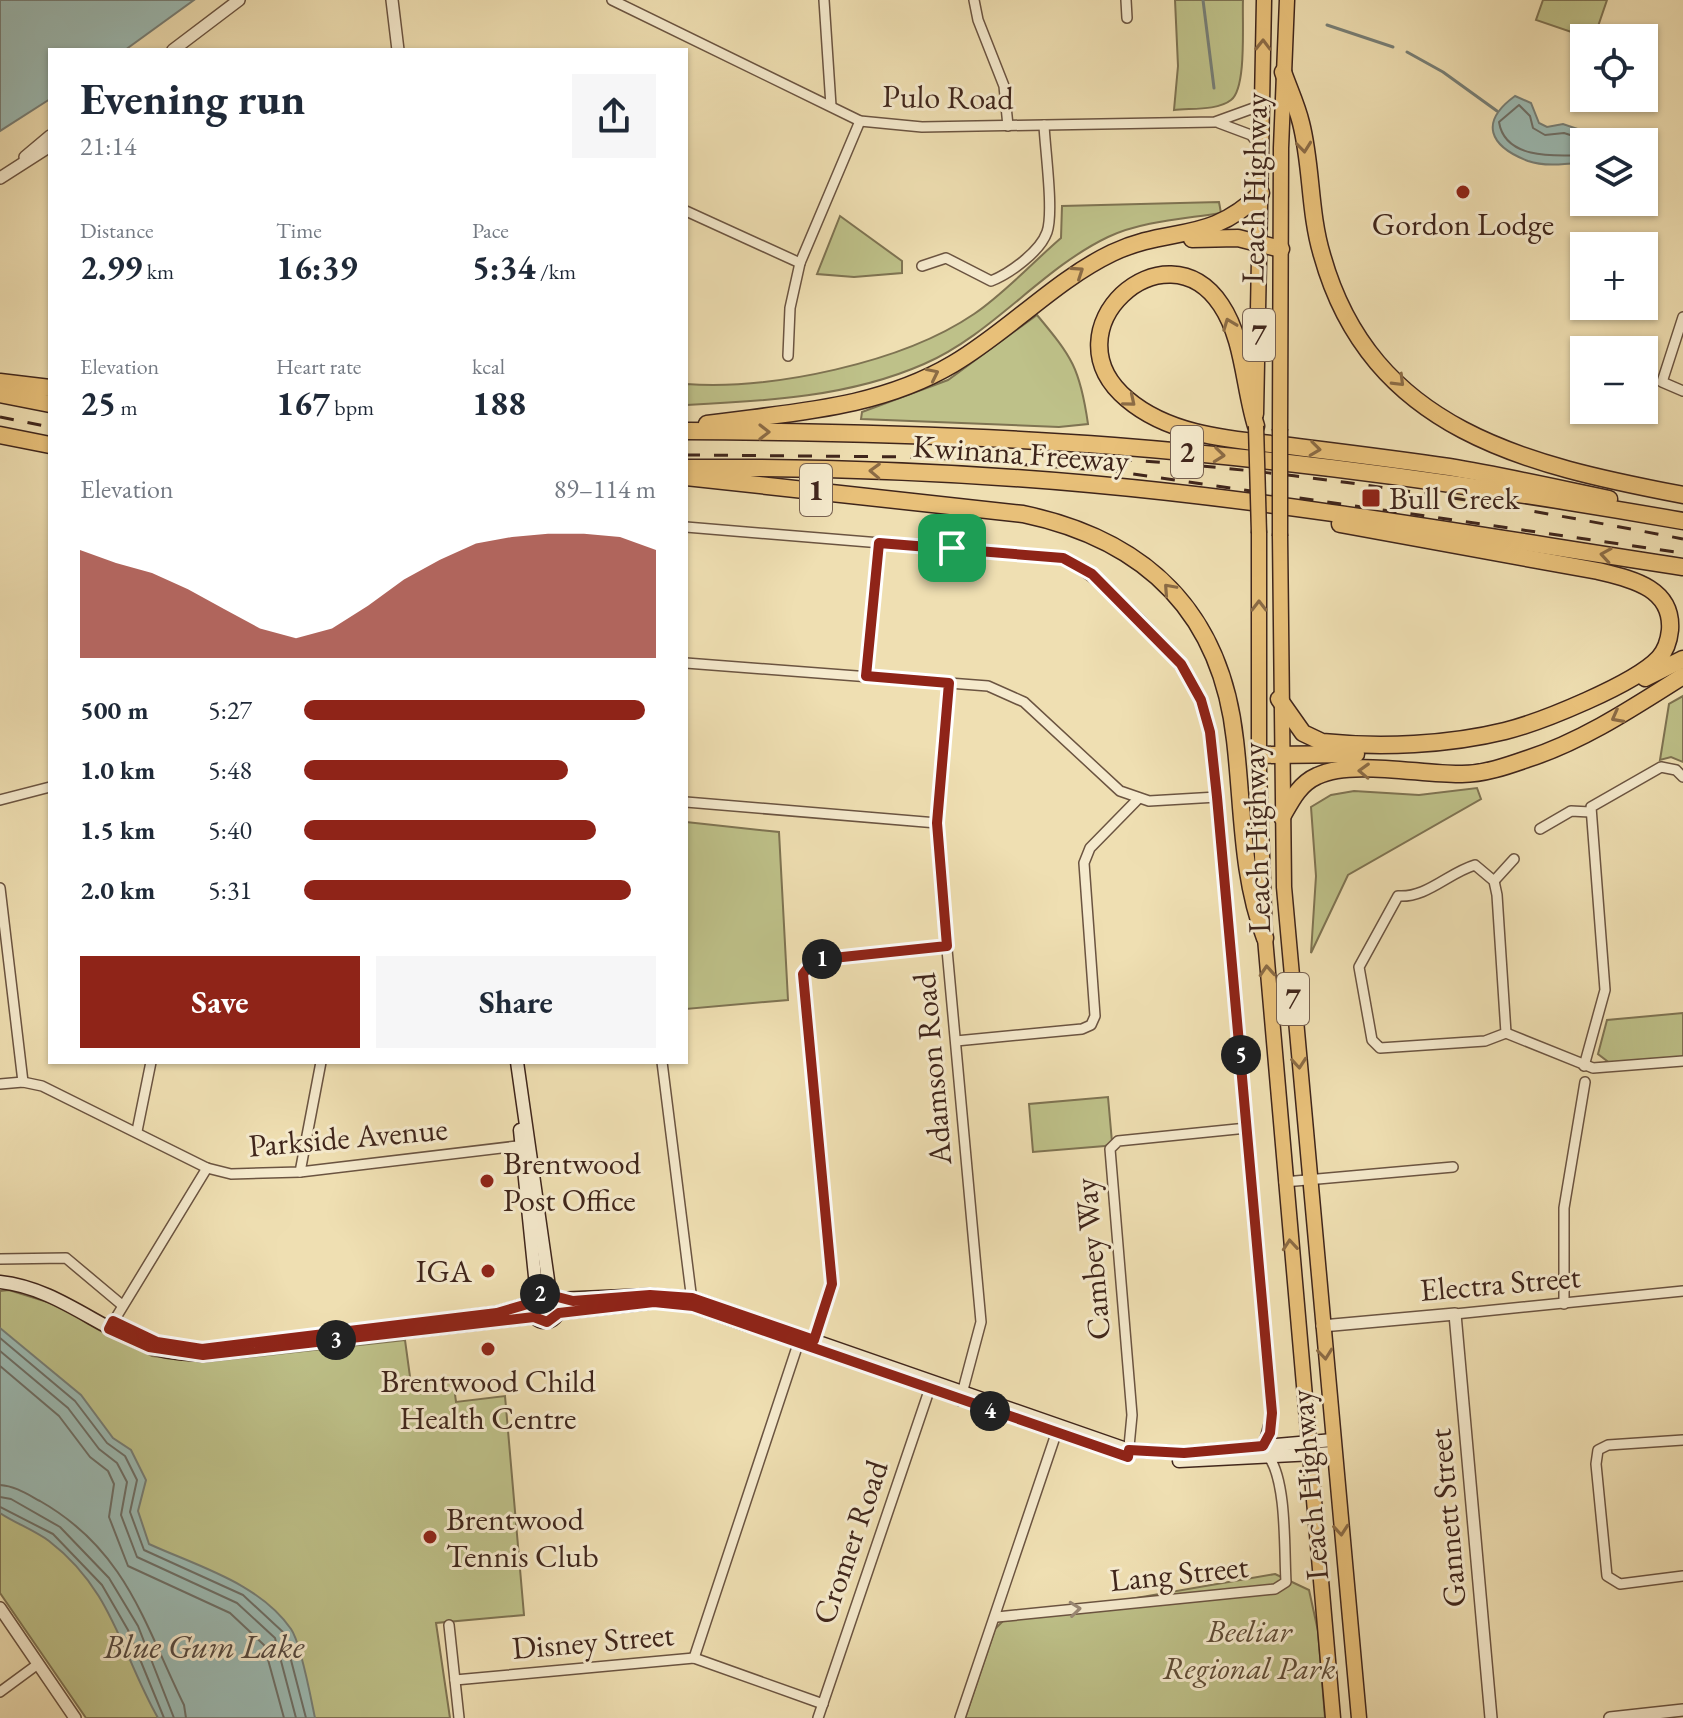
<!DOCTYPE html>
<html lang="en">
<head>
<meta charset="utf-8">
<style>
  :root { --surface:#fff; --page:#f6f6f7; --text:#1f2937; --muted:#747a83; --accent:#8f2418 }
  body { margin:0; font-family:"EB Garamond",serif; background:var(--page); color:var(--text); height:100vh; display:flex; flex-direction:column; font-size:30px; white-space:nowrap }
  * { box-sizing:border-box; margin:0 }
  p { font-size:26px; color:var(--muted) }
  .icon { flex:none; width:44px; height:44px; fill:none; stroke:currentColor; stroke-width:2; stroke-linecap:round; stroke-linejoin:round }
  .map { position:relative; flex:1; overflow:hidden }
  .drawer { position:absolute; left:48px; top:48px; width:640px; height:1016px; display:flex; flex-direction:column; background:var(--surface); border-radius:0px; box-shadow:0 2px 6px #0004 }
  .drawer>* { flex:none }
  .tools { position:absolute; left:1570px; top:24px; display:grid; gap:16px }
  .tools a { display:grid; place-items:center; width:88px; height:88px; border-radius:0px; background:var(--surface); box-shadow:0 2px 6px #0004; font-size:40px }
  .pin { position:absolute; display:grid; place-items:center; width:68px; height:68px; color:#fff; margin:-34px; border-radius:16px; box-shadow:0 4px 12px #0006 }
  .km { position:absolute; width:40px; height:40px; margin:-20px; border-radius:50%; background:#222; color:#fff; font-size:22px; line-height:40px; text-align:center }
  .round { display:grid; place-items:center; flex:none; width:84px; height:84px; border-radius:0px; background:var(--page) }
  .overview { display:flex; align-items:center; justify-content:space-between; height:136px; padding:0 32px }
  h1 { font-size:44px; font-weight:700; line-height:60px }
  .metrics { display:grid; grid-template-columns:repeat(3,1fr); gap:12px; height:136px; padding:8px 32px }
  .metrics div { display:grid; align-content:center }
  .metrics b { font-size:34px; font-weight:700 }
  .metrics small { font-size:22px; font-weight:400 }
  .metrics p { font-size:22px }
  .chart { height:224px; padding:16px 32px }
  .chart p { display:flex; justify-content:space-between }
  .chart svg { width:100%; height:144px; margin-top:8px; fill:var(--accent); opacity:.7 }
  .action { display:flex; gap:16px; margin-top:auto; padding:16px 32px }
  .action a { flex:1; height:92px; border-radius:0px; background:var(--accent); color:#fff; font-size:32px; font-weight:700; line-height:92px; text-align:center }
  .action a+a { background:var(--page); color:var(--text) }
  ul { padding:0 32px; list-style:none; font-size:26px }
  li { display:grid; grid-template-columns:128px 96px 1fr; align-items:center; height:60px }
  li i { height:20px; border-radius:10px; background:var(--accent) }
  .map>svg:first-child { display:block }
</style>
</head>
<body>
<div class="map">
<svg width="1683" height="1718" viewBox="0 0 1683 1718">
  <rect width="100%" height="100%" fill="#efdfb2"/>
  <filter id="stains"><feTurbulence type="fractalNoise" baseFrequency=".0025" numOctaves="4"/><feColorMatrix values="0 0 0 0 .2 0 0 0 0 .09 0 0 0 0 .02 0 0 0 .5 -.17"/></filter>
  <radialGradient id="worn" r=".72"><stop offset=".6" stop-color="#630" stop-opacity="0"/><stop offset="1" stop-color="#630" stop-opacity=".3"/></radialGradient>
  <g fill="#bec189" stroke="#7e7352" stroke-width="2">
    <path d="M1175,0H1243C1242,22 1247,88 1231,100C1217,111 1190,108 1174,110L1178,66Z"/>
    <polygon points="1543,0 1607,0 1594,38 1589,38 1536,20"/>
    <path d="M1219,202L1221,213C1184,219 1142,221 1108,237C1041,269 993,334 924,364C849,397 767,401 686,405V384C772,390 902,363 974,314C1005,293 1033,262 1061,238L1062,206Z"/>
    <polygon points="840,216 902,261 902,273 854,277 817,274"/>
    <path d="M1037,315C1072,357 1080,368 1088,424L1059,427L861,419L862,412L948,380Z"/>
    <polygon points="1683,696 1683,762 1671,757 1660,760 1669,704"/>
    <polygon points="1477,788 1481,799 1348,875 1311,953 1316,876 1311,807 1331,795 1354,791 1419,795"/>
    <polygon points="686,822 779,832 788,1000 686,1009"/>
    <polygon points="1683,1013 1683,1057 1611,1064 1598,1054 1607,1020"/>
    <polygon points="1108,1097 1112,1142 1105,1146 1033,1152 1029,1104"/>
    <polygon points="9,1290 57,1305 152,1356 204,1362 405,1340 411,1384 453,1379 456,1402 505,1396 524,1615 436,1623 450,1718 86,1718 0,1593 0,1291"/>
    <polygon points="1275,1574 1309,1590 1318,1631 1325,1718 965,1718 995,1629 1003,1621"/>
  </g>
  <g fill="#9cbbb4" stroke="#777f77" stroke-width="2">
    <polygon points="0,0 194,0 125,50 50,50 50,99 0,131"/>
    <path d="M1515,96L1531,103L1539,123L1547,127L1563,124L1616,142H1584V162C1566,164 1545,167 1528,161C1489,146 1479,122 1515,96Z"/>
    <path d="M0,1328L81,1395L113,1438L131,1450L146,1480L138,1511L149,1544C197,1566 259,1583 291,1629C301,1643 311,1699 315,1718H158C121,1653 113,1590 49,1541C34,1530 15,1523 0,1513Z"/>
  </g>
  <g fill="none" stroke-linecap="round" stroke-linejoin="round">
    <g stroke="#6e7068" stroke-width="2">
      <path d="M1584,155C1556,156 1505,160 1499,122L1519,105L1530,116L1533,128L1545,135L1564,133L1592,142"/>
      <polyline points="0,1338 75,1401 107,1443 125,1456 137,1480 130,1512 144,1550 243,1595 284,1633 306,1718"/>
      <polyline points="0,1351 68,1408 99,1449 117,1463 127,1482 121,1515 137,1557 237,1603 275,1638 296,1718"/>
      <polyline points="0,1366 59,1416 90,1457 108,1471 114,1484 109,1517 128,1566 230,1613 264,1645 284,1718"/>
      <path d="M0,1485C15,1486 27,1494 40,1501C126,1550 144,1623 184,1705L186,1718"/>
      <polyline points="0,1497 11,1499 60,1527 109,1578 138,1626 174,1718"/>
      <polyline points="0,1507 53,1534 102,1585 128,1630 164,1718"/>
    </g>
    <g stroke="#777f77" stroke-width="3">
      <polyline points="1203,0 1214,88"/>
      <polyline points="1327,25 1393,47"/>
      <polyline points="1407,52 1443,72 1497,111"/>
    </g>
    <defs>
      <g id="minor">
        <polyline points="612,0 860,121 922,127 1215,122 1262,105"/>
        <polyline points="824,0 831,106"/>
        <polyline points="974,0 978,20 1004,86 1008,126"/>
        <polyline points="1126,0 1127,18"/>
        <polyline points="1219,123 1251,135 1260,146"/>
        <polyline points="686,211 800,263"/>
        <path d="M922,266L946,258L991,281C1009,274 1040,252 1047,232C1054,212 1045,149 1044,125"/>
        <polyline points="1683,317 1662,382 1683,391"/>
        <polyline points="788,356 790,308 800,263 860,121"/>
        <path d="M686,527L1063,558C1109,584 1178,651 1200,699C1210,722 1212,747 1214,772L1272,1413L1263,1446"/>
        <polyline points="686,663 988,686 1024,702 1120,791 1149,801 1217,797"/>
        <polyline points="866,676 879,543"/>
        <polyline points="949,683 937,840 981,1322 960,1401"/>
        <polyline points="0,800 50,787"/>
        <polyline points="686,802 937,823"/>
        <polyline points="1540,829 1571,811 1590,812"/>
        <path d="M1475,865L1494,881L1497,895L1506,1033L1485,1041L1380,1048L1372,1040L1359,967L1398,896C1427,898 1448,873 1475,865Z"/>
        <polyline points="1494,881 1514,859"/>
        <polyline points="0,888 23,1082"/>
        <polyline points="1506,1033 1593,1068 1683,1061"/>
        <polyline points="956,1041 1082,1029 1091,1025 1095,1016 1084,863 1090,848 1138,799"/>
        <polyline points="662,1062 692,1301"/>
        <polyline points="1584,1066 1605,990 1591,807 1661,767 1676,770 1683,777"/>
        <polyline points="0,1084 23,1082 42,1086 207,1168 231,1174 300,1172 526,1145"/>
        <polyline points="137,1131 151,1062"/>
        <polyline points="300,1172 321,1062"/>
        <polyline points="1284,1182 1453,1167"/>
        <polyline points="0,1259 66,1258 122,1305"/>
        <polyline points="1564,1304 1564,1208 1585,1082"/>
        <polyline points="1455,1314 1683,1291"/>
        <polyline points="109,1329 207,1168"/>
        <polyline points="811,1347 832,1284 803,974 814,960 947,946"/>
        <polyline points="1683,1440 1608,1445 1598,1450 1596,1464 1607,1576 1620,1584 1683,1576"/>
        <polyline points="1128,1457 1132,1415 1110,1149 1118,1141 1247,1128"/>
        <path d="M997,1617L1275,1589L1286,1582C1284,1550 1287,1483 1269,1457"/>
        <polyline points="449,1625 459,1718"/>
        <polyline points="694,1658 801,1335"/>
        <polyline points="455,1680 694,1658 823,1704"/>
        <polyline points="0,1692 38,1664"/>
        <polyline points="818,1718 932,1382"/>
        <polyline points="960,1718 1058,1428"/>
      </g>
      <g id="tertiary">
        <polyline points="392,0 398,50"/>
        <polyline points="173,50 239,0"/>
        <polyline points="25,157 50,136"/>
        <polyline points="0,178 50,146"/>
        <polyline points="1322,1326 1455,1314 1491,1718"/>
        <polyline points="0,1608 75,1718"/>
        <polyline points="1610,1718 1683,1710"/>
      </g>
      <g id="secondary">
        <polyline points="517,1062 550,1294"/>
        <polyline points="520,1130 537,1296"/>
        <path d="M0,1282C56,1288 96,1327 148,1346C165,1353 185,1354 203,1355L534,1317"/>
        <circle cx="545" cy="1308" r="14"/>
        <polyline points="556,1299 650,1295 692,1298 1129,1450 1184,1453 1333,1440"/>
        <polyline points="693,1306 747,1325"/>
        <polyline points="559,1313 647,1303"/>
        <polyline points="434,1321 497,1313 531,1303"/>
        <polyline points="1179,1461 1334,1453"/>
      </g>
      <g id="trunk">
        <polyline points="1256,414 1264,0"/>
        <polyline points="1280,429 1281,148 1287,0"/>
        <polyline points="1259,533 1259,772 1265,938 1333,1718"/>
        <polyline points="1280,536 1284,887 1359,1718"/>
      </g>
      <g id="motorway">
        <path d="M1283,72C1289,89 1297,106 1301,123C1312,166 1309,212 1322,255C1371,431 1528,465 1683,495"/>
        <polyline points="1192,239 1238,238 1281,249"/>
        <polyline points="0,382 50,388"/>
        <polyline points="0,394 50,404"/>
        <path d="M707,424C792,412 877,409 953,364C1009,331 1054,281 1112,253C1171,225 1208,245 1261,193"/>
        <path d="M1256,426C1244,388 1244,339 1221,305C1165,221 1045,330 1127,399C1175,440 1246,440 1305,448C1353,454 1401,460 1449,467C1503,476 1556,488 1609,499"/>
        <path d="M686,431C829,432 972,435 1114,446C1305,461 1495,488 1683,521"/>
        <polyline points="0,435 50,445"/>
        <path d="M686,468C821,467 956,472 1090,484C1289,502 1486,537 1683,567"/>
        <path d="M686,477L1023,514C1146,540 1221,612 1235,740C1243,807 1241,876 1265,938"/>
        <polyline points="1645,678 1683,659"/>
        <path d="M1279,699L1303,733L1322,742C1381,748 1448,745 1505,731C1541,722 1635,684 1659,658C1666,650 1669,640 1670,630C1673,587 1630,579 1598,571L1340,524"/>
        <polyline points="1259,755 1356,754"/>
        <path d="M1282,817C1291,801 1299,784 1317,776C1352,759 1422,775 1462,774C1484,774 1507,766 1527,759C1583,741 1634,707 1683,676"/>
      </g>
    </defs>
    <use href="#minor" stroke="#6b5441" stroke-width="12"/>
    <use href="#tertiary" stroke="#6b5441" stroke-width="14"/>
    <use href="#secondary" stroke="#3f251b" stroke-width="15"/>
    <use href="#trunk" stroke="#3f251b" stroke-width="17"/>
    <use href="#motorway" stroke="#3f251b" stroke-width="19"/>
    <use href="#minor" stroke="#f5eacd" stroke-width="9"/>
    <use href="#tertiary" stroke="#f5eacd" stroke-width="11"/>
    <use href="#secondary" stroke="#f5eacd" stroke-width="12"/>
    <use href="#trunk" stroke="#e8c079" stroke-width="14"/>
    <use href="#motorway" stroke="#e8c079" stroke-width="16"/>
    <g stroke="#3f251b" stroke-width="3" stroke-dasharray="14 14" stroke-linecap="butt">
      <polyline points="0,417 50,427"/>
      <polyline points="686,455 920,457 1112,471 1683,553"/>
      <path d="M1062,456C1271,466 1478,499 1683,539"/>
    </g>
    <defs>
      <g id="trunk-bridge">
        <polyline points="1256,426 1259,533"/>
        <polyline points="1280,536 1280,429"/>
      </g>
    </defs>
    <use href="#trunk-bridge" stroke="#3f251b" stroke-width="17" stroke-linecap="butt"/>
    <use href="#trunk-bridge" stroke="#e8c079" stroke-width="14"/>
  </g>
  <defs><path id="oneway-chevron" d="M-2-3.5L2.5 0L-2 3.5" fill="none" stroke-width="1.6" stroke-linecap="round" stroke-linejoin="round" transform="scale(2)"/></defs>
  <g stroke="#8b6b45">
    <use href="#oneway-chevron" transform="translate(1263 45) rotate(-89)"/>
    <use href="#oneway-chevron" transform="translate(1304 147) rotate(84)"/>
    <use href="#oneway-chevron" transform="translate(1078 272) rotate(-34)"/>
    <use href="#oneway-chevron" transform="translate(1229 324) rotate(-111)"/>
    <use href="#oneway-chevron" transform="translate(933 374) rotate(-26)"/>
    <use href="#oneway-chevron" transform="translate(1399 381) rotate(45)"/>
    <use href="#oneway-chevron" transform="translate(1130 401) rotate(40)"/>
    <use href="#oneway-chevron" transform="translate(764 432)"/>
    <use href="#oneway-chevron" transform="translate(1315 449) rotate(7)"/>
    <use href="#oneway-chevron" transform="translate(1219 455) rotate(6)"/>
    <use href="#oneway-chevron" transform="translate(875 471) rotate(-178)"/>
    <use href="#oneway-chevron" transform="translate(1606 555) rotate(-171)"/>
    <use href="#oneway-chevron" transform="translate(1169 589) rotate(-132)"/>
    <use href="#oneway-chevron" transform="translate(1259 606) rotate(-90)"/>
    <use href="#oneway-chevron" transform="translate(1617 717) rotate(152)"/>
    <use href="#oneway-chevron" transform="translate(1364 771) rotate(-178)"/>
    <use href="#oneway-chevron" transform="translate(1267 971) rotate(-94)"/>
    <use href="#oneway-chevron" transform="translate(1299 1063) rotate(85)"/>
    <use href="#oneway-chevron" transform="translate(1290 1245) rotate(-95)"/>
    <use href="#oneway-chevron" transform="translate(1325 1354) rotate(84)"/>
    <use href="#oneway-chevron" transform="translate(1341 1530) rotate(85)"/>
  </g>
  <use stroke="#9a8874" href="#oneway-chevron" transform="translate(1075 1609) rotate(-6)"/>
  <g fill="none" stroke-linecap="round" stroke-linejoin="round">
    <defs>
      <polygon id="route" points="879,543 1063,558 1092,574 1181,664 1201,700 1210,732 1217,797 1272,1413 1270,1433 1263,1446 1184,1453 1129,1450 1128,1457 693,1306 654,1302 559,1313 547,1322 534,1317 203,1355 149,1347 109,1329 113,1321 157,1342 202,1349 497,1313 531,1303 542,1293 573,1301 650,1295 692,1298 814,1340 832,1284 803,974 814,960 947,946 937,823 949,683 866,676"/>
    </defs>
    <use href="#route" stroke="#fff" stroke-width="16"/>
    <use href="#route" stroke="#8f2418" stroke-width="10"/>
  </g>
  <g fill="#8f2418" stroke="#f5eacd" stroke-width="3">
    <circle cx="1463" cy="192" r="8"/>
    <rect x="1361" y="488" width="20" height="20" rx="4"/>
    <circle cx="487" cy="1181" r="8"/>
    <circle cx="488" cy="1271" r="8"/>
    <circle cx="488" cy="1349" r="8"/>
    <circle cx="430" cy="1537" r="8"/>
  </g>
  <g text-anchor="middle" stroke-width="6" stroke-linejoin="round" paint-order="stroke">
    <g fill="#f5eacd" stroke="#766050" stroke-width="2">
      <rect x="1243" y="309" width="32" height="52" rx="6"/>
      <rect x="1171" y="426" width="32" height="52" rx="6"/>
      <rect x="800" y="464" width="32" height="52" rx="6"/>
      <rect x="1277" y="973" width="32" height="52" rx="6"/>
    </g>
    <g font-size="30" font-weight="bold" fill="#3f251b">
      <text x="1259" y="345">7</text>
      <text x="1187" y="462">2</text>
      <text x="816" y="500">1</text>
      <text x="1293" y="1009">7</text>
    </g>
    <g font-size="32" fill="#3f251b" stroke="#f5eacd">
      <text transform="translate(948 97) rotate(1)" y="11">Pulo Road</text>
      <text transform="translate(1254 188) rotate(-89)" y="11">Leach Highway</text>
      <text transform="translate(1021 453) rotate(4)" y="11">Kwinana Freeway</text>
      <text transform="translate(1256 838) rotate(-92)" y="11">Leach Highway</text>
      <text transform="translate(932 1069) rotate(-95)" y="11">Adamson Road</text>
      <text transform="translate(348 1137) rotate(-5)" y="11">Parkside Avenue</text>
      <text transform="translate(1092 1259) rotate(-95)" y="11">Cambey Way</text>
      <text transform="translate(1500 1283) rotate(-5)" y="11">Electra Street</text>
      <text transform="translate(1309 1485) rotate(-95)" y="11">Leach Highway</text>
      <text transform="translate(1447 1518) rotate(-95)" y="11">Gannett Street</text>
      <text transform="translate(850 1542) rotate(-71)" y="11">Cromer Road</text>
      <text transform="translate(1179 1573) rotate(-6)" y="11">Lang Street</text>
      <text transform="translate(593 1641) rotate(-5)" y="11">Disney Street</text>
    </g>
    <g font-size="32" fill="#3f251b" stroke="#f5eacd" text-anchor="start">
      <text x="1463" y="235" text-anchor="middle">Gordon Lodge</text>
      <text x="1389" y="509">Bull Creek</text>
      <text x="503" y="1174">Brentwood<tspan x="503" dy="37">Post Office</tspan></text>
      <text x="472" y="1282" text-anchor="end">IGA</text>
      <text x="488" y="1392" text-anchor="middle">Brentwood Child<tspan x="488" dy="37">Health Centre</tspan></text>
      <text x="446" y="1530">Brentwood<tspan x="446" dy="37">Tennis Club</tspan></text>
    </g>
    <g font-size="32" font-style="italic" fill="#5f4c36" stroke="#f5eacd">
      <text x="1249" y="1642">Beeliar<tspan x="1249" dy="37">Regional Park</tspan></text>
    </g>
    <g font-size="34" font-style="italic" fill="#564a41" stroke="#f5eacd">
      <text x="204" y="1658">Blue Gum Lake</text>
    </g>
  </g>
  <rect width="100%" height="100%" filter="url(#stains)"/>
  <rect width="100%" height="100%" fill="url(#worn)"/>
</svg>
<div class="tools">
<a><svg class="icon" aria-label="locate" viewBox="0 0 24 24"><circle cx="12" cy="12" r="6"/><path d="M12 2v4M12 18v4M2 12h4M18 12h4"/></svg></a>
<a><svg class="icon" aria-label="layers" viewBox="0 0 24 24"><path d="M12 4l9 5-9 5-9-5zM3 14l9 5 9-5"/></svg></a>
<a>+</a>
<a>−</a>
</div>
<div class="pin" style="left:952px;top:548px;background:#1e9e55"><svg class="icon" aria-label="arrive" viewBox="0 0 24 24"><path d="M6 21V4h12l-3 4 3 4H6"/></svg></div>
<b class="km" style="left:822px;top:959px">1</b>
<b class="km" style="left:540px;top:1294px">2</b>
<b class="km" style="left:336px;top:1340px">3</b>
<b class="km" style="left:990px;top:1411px">4</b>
<b class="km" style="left:1241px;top:1055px">5</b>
<section class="drawer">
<div class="overview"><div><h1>Evening run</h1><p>21:14</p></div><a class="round"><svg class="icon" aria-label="share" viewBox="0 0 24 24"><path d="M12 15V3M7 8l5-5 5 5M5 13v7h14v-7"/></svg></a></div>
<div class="metrics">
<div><p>Distance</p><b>2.99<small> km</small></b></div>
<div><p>Time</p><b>16:39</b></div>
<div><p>Pace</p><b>5:34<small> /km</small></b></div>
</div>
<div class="metrics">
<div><p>Elevation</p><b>25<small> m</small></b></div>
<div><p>Heart rate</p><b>167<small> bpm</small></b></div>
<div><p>kcal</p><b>188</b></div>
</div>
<div class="chart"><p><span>Elevation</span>89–114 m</p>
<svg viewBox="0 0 160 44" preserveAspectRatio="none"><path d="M0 44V11L10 15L20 18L30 23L40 29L50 35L60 38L70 35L80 28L90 20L100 14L110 9L120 7L130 6L140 6L150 7L160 11V44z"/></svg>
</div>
<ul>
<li><b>500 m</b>5:27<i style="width:97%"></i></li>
<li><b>1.0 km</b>5:48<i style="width:75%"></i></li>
<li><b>1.5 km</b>5:40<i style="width:83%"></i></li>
<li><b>2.0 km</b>5:31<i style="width:93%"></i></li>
</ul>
<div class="action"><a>Save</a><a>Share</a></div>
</section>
</div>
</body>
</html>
